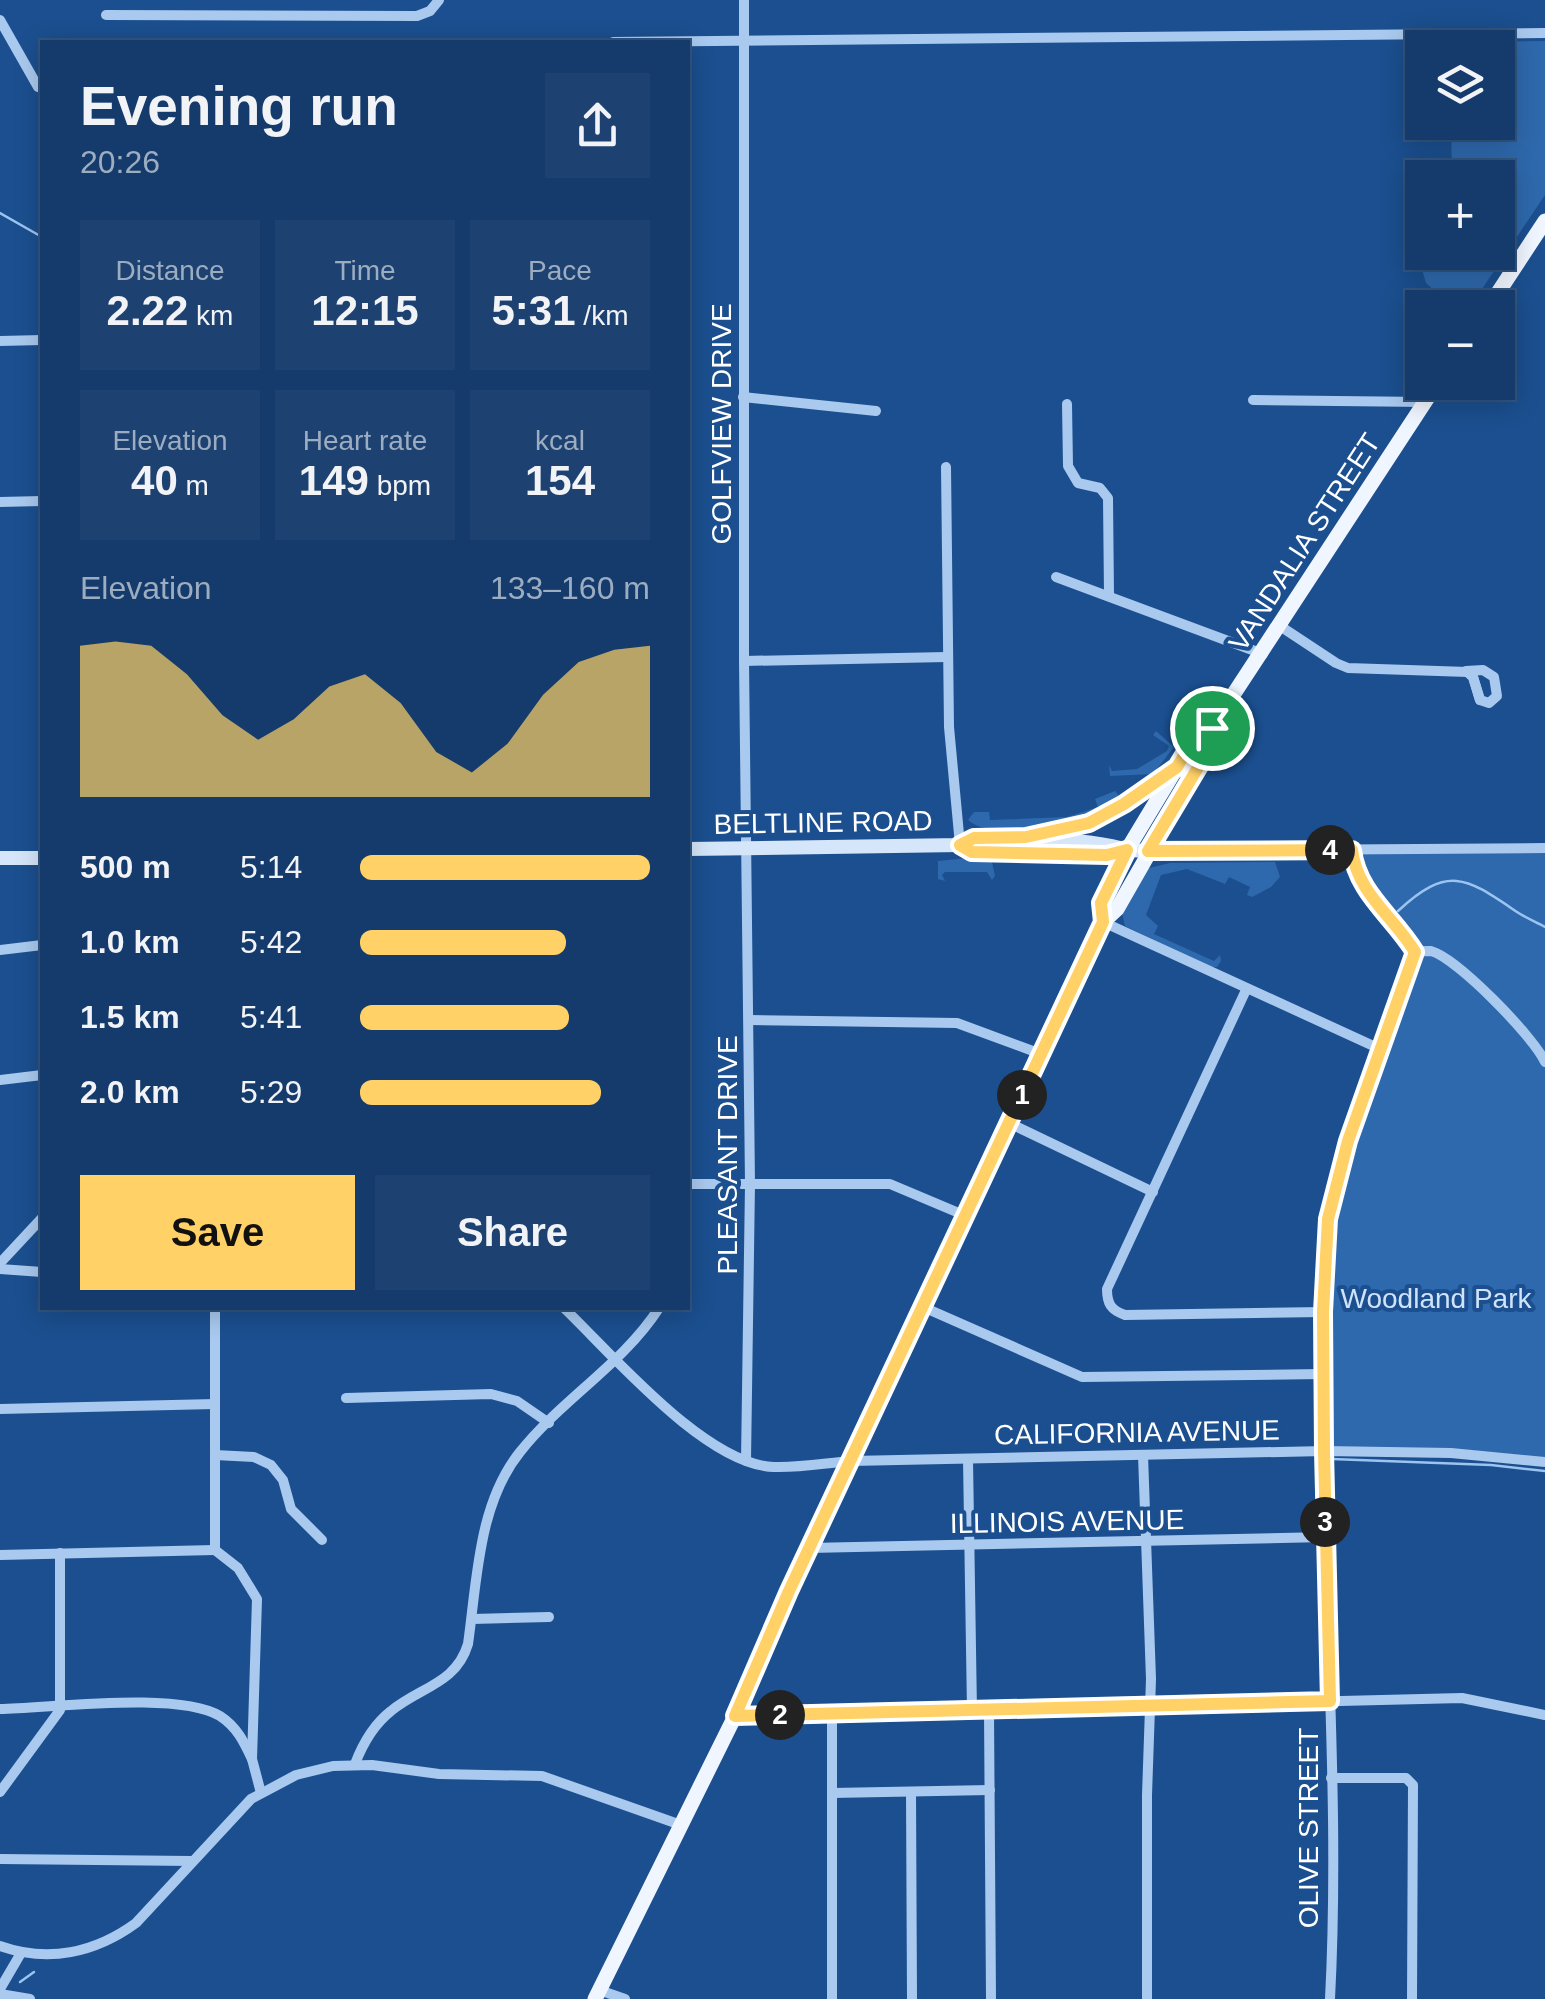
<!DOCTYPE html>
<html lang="en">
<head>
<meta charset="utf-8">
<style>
  :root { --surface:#143b6b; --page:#1d4271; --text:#f1f3f6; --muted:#9dadc1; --line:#33557e; --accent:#ffd166 }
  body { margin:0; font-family:Arial,sans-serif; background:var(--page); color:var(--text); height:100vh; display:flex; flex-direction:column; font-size:38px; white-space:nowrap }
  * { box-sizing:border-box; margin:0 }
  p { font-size:32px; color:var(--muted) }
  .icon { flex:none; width:55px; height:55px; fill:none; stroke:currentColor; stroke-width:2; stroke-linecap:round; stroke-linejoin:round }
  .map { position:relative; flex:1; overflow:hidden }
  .details { position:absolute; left:40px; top:40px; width:650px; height:1270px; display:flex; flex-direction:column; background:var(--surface); border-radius:0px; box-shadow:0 5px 25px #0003,0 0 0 2px var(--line) }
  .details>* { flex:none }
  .buttons { position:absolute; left:1405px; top:30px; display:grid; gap:20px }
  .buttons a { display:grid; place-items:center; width:110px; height:110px; border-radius:0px; background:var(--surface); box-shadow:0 5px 25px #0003,0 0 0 2px var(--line); font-size:50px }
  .pin { position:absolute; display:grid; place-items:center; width:85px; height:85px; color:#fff; margin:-42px; border:5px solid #fff; border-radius:50%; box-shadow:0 2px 10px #0007 }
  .km { position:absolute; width:50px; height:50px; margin:-25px; border-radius:50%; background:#222; color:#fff; font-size:28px; line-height:50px; text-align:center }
  .round { display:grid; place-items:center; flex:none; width:105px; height:105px; border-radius:0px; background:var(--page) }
  .overview { display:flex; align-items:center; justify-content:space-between; height:170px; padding:0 40px }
  h1 { font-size:55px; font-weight:600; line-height:75px }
  .metrics { display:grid; grid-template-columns:repeat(3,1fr); gap:15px; height:170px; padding:10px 40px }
  .metrics div { display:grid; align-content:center; border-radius:0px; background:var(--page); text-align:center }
  .metrics b { font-size:42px; font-weight:600 }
  .metrics small { font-size:28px; font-weight:400 }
  .metrics p { font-size:28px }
  .chart { height:280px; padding:20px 40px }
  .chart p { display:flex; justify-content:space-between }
  .chart svg { width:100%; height:180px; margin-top:10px; fill:var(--accent); opacity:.7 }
  .action { display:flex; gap:20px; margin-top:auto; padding:20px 40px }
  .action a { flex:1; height:115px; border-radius:0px; background:var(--accent); color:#111; font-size:40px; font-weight:600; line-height:115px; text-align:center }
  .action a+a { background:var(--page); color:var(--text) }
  ul { padding:0 40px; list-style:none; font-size:32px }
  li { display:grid; grid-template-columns:160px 120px 1fr; align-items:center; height:75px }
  li i { height:25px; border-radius:12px; background:var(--accent) }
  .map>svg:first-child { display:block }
</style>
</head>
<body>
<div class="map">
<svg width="1545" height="1999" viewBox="0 0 1545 1999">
  <rect width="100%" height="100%" fill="#1b4f8f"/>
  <g fill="#2e69ad">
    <polygon points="1545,41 1545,195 1470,307 1452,307 1426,283 1414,242 1422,242 1422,252 1498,252 1498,178 1452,177 1451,123 1498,122 1498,48 1422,48 1422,118 1412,117 1411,42"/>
    <polygon points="1156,731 1174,747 1153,774 1110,776 1109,765 1112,771 1137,769 1167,751 1169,746 1153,735"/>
    <path d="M1115,791L1121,798C1115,802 1108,809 1101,812C1074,826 992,842 968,820L974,812H989L990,820L1067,817L1098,807L1095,799Z"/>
    <polygon points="1545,847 1545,1462 1324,1451 1325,1246 1339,1169 1415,952 1383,912 1352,850"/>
    <polygon points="968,858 992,862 995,876 992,880 987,872 945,872 942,875 945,881 938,879 938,861"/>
    <polygon points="1275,862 1280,877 1271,887 1252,897 1247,895 1250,887 1229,877 1225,884 1187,869 1161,875 1146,915 1158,926 1154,934 1214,961 1220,955 1221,961 1217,967 1210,967 1125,926 1122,913 1145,869 1170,863"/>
  </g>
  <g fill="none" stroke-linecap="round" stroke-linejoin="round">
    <g stroke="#9cc4f0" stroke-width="2.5">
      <polyline points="0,213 42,237"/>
      <path d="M1398,911C1449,863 1468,879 1517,912C1526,918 1536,922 1545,927"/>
      <polyline points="1332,1459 1491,1465 1545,1471"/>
      <polyline points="20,1982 34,1972"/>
    </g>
    <g stroke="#a9c9ee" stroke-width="10">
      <polyline points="744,0 744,661 750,1184 746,1461"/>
      <polyline points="106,15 417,16 430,11 439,0"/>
      <polyline points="0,20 38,87"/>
      <polyline points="613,42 1545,33"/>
      <polyline points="0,341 42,340"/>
      <polyline points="743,397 876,411"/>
      <polyline points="1253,400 1426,402"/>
      <polyline points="1067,404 1068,466 1078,483 1100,488 1108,498 1109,595"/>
      <polyline points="946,467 949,727 960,845"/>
      <polyline points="0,502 42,501"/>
      <polyline points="1056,577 1263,654"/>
      <polyline points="1280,626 1336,663 1348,668 1468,672 1473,677 1480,700"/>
      <polyline points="744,661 947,657"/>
      <polygon points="1483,670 1494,677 1497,696 1489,703 1480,700 1473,677 1466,671"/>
      <path d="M1352,850C1357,893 1394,916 1415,952"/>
      <polyline points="1149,851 1545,848"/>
      <polyline points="1103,922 1380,1049"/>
      <polyline points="0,950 42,945"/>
      <path d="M1415,952C1418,951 1428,951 1431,951C1457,958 1533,1036 1545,1062"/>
      <path d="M1246,990L1107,1289C1107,1304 1111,1310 1125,1315L1323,1312"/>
      <polyline points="749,1020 957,1023 1041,1054"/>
      <polyline points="0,1080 42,1075"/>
      <polyline points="1009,1123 1153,1192"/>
      <polyline points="688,1184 890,1184 966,1216"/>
      <polyline points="0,1263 42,1218"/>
      <polyline points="0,1269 42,1272"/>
      <polyline points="923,1307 1082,1377 1323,1374"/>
      <polyline points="215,1308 215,1550"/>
      <path d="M564,1308C613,1355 706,1465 774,1467C799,1468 826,1463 851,1461L1324,1451L1451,1453L1545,1462"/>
      <polyline points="346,1398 491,1394 517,1401 549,1423"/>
      <polyline points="0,1409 215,1404"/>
      <polyline points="215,1455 254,1457 271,1465 283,1480 291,1509 322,1540"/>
      <polyline points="1143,1455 1151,1679 1147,1795 1147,1999"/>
      <polyline points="968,1459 972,1711"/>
      <polyline points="809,1548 1325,1537"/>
      <polyline points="215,1550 238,1568 257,1599 252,1759 261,1793"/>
      <polyline points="0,1555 215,1550"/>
      <polyline points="472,1619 549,1617"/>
      <path d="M0,1709C52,1708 178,1691 220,1716C237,1727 244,1742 252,1759"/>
      <polyline points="989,1711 991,1999"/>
      <polyline points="832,1714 832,1999"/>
      <polyline points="735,1716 1462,1698 1545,1715"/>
      <path d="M355,1764C363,1743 373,1725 391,1711C420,1687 456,1684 468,1644C477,1581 478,1504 520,1452C561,1400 623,1364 659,1308"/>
      <polyline points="1331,1778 1406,1778 1413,1785 1412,1999"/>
      <polyline points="0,1792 60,1710 60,1553"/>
      <polyline points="911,1792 912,1999"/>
      <polyline points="832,1793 990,1790"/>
      <polyline points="0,1859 192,1861"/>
      <path d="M0,1946C48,1963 95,1953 136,1923L251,1799L296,1775L333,1766L372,1765L439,1774L542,1776L681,1825"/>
      <polyline points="0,1989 21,1953"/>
      <polyline points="599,1990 625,1999"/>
      <polyline points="0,1994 30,1999"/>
      <path d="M1330,1999C1340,1810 1324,1620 1324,1430C1323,1361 1317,1287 1328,1218C1342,1127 1384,1038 1415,952"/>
    </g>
    <g stroke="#d6e6fa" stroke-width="14">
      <polyline points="960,845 972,852 1107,855 1127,850 1149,851"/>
      <path d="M688,849L960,845C992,831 1093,839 1127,850"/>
      <polyline points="0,858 42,858"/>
    </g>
    <g stroke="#f0f6ff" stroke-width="15">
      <polyline points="1488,308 1545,221"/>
      <path d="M1026,837C1091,825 1117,811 1170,773"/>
      <polyline points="1103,922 1101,903 1127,850 1197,734 1212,729"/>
      <polyline points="595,1999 735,1716 789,1591 1103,922 1117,909 1212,743 1212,729 1218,718 1438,382"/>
    </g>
  </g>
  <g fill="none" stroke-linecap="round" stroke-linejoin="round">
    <defs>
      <path id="route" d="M1212,728V744L1148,851L1352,850C1357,893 1393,916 1415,952L1348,1141L1328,1219L1323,1312L1324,1451L1330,1701L735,1716L789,1591L1103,922L1101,903L1127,850L1107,855L972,852L960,845L974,838L1026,837L1089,823L1124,804L1177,767L1197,734Z"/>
    </defs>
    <use href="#route" stroke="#fff" stroke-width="20"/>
    <use href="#route" stroke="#ffd166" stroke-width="12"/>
  </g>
  <g text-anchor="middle" stroke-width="8" stroke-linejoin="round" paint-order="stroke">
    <g font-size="28" fill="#fff" stroke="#1b4f8f">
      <text transform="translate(721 424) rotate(-90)" y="10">GOLFVIEW DRIVE</text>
      <text transform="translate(1304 542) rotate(-57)" y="10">VANDALIA STREET</text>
      <text transform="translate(823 822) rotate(-1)" y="10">BELTLINE ROAD</text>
      <text transform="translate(727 1155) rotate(-90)" y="10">PLEASANT DRIVE</text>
      <text transform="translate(1137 1432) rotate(-1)" y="10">CALIFORNIA AVENUE</text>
      <text transform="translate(1067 1521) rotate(-1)" y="10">ILLINOIS AVENUE</text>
      <text transform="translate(1308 1828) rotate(-90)" y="10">OLIVE STREET</text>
    </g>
    <g font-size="28" fill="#cfe3fa" stroke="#1b4f8f">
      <text x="1436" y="1308">Woodland Park</text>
    </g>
  </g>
</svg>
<div class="buttons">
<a><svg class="icon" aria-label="layers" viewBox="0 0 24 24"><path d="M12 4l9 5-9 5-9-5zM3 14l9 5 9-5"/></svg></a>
<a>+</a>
<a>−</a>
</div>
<div class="pin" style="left:1212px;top:728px;background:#1e9e55"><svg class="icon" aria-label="arrive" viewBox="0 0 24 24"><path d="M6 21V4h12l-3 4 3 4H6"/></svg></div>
<b class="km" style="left:1022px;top:1095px">1</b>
<b class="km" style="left:780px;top:1715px">2</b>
<b class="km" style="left:1325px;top:1522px">3</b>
<b class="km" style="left:1330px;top:850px">4</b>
<section class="details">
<div class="overview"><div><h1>Evening run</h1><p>20:26</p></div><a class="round"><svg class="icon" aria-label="share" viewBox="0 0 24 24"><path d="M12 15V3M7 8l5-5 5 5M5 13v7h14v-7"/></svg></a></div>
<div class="metrics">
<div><p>Distance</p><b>2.22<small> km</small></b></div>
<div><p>Time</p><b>12:15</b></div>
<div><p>Pace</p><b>5:31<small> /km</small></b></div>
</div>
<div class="metrics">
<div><p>Elevation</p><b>40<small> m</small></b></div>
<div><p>Heart rate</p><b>149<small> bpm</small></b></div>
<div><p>kcal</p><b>154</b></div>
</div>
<div class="chart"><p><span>Elevation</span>133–160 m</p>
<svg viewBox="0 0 160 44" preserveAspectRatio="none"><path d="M0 44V7L10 6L20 7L30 14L40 24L50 30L60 25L70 17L80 14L90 21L100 33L110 38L120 31L130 19L140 11L150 8L160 7V44z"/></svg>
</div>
<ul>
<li><b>500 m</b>5:14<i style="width:100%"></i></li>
<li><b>1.0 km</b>5:42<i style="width:71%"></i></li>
<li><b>1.5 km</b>5:41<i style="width:72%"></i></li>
<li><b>2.0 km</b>5:29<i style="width:83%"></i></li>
</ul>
<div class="action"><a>Save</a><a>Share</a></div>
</section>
</div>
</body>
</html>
